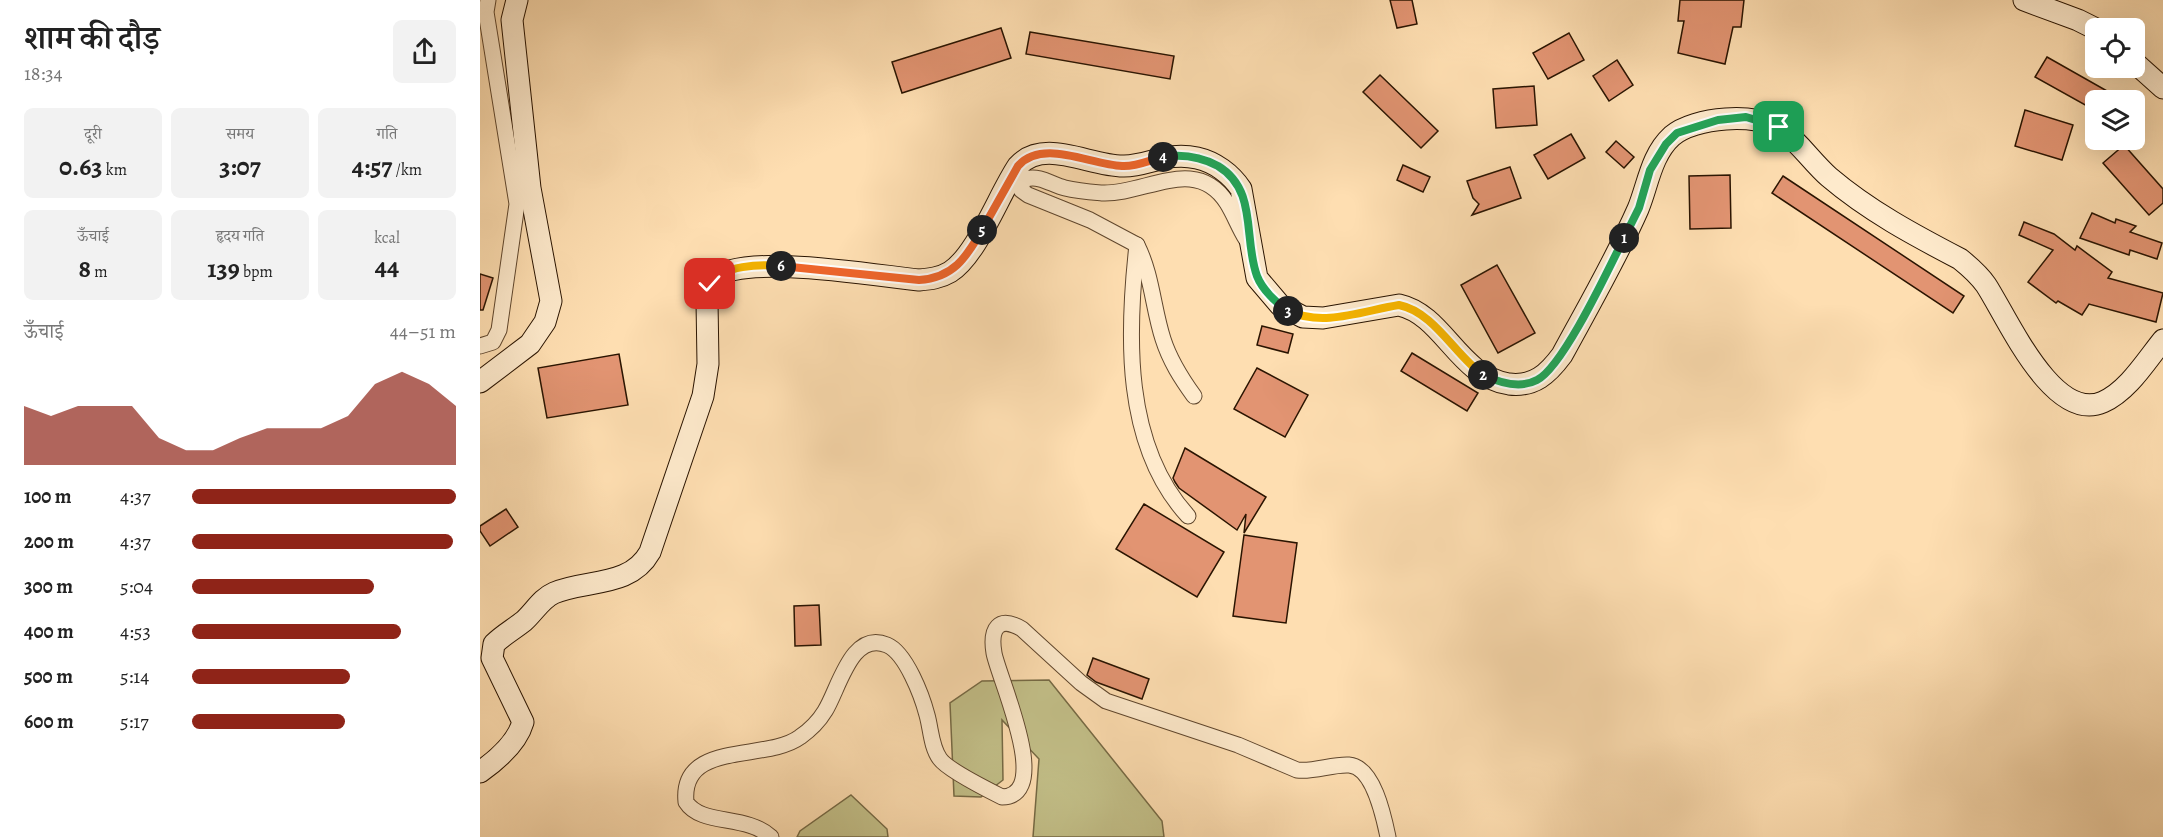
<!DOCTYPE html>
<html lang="hi">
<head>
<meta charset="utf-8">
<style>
  :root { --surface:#fff; --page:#f2f2f2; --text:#222; --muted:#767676; --accent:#8f2418 }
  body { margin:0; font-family:Alegreya,"Noto Serif Devanagari",serif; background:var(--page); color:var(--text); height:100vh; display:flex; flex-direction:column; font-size:22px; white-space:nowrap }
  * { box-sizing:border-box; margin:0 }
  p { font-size:20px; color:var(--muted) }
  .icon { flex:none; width:33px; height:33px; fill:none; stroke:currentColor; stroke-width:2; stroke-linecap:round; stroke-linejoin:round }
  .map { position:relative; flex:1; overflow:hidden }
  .panel { display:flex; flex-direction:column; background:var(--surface); width:480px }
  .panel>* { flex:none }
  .tools { position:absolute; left:1605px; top:18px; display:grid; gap:12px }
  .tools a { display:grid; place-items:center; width:60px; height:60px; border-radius:9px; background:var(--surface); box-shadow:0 6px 24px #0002; font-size:30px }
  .pin { position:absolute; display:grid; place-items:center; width:51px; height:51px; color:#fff; margin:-26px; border-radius:12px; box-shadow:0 3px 9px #0006 }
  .km { position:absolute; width:30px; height:30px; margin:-15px; border-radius:50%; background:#222; color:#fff; font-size:16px; line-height:30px; text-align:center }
  .round { display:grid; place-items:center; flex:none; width:63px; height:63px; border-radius:9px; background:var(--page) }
  .summary { display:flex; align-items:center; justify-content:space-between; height:102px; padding:0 24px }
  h1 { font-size:33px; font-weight:600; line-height:45px }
  .metrics { display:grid; grid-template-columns:repeat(3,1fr); gap:9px; height:102px; padding:6px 24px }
  .metrics div { display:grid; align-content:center; border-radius:9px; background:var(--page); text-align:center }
  .metrics b { font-size:26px; font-weight:600 }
  .metrics small { font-size:16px; font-weight:400 }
  .metrics p { font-size:16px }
  .chart { height:168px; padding:12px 24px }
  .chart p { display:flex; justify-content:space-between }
  .chart svg { width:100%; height:108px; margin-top:6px; fill:var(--accent); opacity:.7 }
  ul { padding:0 24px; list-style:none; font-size:20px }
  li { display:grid; grid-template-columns:96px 72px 1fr; align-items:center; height:45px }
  li i { height:15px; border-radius:8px; background:var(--accent) }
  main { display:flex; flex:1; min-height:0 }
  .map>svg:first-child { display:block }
</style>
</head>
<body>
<main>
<section class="panel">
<div class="summary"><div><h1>शाम की दौड़</h1><p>18:34</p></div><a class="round"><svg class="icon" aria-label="share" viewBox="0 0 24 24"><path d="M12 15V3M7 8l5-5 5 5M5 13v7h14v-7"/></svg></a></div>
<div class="metrics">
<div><p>दूरी</p><b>0.63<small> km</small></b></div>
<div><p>समय</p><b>3:07</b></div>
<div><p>गति</p><b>4:57<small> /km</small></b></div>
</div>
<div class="metrics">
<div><p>ऊँचाई</p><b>8<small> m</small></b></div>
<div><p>हृदय गति</p><b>139<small> bpm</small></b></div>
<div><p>kcal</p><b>44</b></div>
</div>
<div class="chart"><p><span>ऊँचाई</span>44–51 m</p>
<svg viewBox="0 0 160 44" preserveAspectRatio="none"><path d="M0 44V20L10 24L20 20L30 20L40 20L50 33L60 38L70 38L80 33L90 29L100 29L110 29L120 24L130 11L140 6L150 11L160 20V44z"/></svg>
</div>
<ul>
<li><b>100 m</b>4:37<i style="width:100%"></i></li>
<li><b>200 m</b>4:37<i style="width:99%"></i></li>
<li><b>300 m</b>5:04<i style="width:69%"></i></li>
<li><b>400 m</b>4:53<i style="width:79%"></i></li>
<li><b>500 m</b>5:14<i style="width:60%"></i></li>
<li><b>600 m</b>5:17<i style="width:58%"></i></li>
</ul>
</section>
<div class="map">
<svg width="1683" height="837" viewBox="0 0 1683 837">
  <rect width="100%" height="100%" fill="#fedeb1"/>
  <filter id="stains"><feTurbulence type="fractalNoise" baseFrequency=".00333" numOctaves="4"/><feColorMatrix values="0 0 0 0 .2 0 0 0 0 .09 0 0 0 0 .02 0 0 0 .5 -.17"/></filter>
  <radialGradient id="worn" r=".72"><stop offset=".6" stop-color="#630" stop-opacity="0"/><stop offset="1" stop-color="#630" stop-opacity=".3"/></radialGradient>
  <g fill="#c3c089" stroke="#766a45" stroke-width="1.5">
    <polygon points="569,680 682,821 684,837 553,837 559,759 522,720 523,780 501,797 474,796 470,703 502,681"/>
    <polygon points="371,795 407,829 408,837 317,837 320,831"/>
  </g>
  <g fill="#e29472" stroke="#2a1401" stroke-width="1.5">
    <polygon points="910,0 932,0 937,24 917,28"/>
    <polygon points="1200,0 1264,0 1261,27 1253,27 1245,64 1198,53 1204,21 1198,21"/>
    <polygon points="521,28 531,58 422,93 412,62"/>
    <polygon points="550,32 694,56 690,79 546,54"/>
    <polygon points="1089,33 1104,60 1068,79 1053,53"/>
    <polygon points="1567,57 1643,100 1616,100 1616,111 1555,77"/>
    <polygon points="1137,60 1153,85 1129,101 1113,76"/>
    <polygon points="900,75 958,131 941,148 883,92"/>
    <polygon points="1054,86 1057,125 1016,128 1013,89"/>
    <polygon points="1545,110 1593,125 1582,160 1535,146"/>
    <polygon points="1091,134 1105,158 1068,179 1054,155"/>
    <polygon points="1136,141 1154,157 1144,168 1126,152"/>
    <polygon points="1644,145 1683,189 1683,203 1669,215 1623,163"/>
    <polygon points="923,165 950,177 943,192 917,180"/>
    <polygon points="1030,167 1041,198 992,215 999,204 993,198 987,181"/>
    <polygon points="1250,175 1251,228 1210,229 1209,176"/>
    <polygon points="1303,176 1484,296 1473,313 1292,193"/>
    <polygon points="1612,213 1635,223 1636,219 1656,226 1650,232 1682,243 1677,259 1650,250 1649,255 1600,238"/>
    <polygon points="1544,222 1574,234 1595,250 1597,246 1632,272 1628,278 1683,293 1676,322 1609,304 1602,315 1578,301 1576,303 1548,282 1573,250 1539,235"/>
    <polygon points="1017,265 1055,333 1018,353 981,285"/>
    <polygon points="0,274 13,278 3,310 0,310"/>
    <polygon points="782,326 813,334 808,353 777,345"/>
    <polygon points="932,353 998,393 987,411 921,371"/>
    <polygon points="139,354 148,405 67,418 58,368"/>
    <polygon points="777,368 828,395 805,437 754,409"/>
    <polygon points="705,448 786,497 764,533 766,514 757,530 699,488 695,482 693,478"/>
    <polygon points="664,504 744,552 717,597 636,549"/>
    <polygon points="26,509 38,527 10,546 0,531 0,526"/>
    <polygon points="764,535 817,543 806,623 753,616"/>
    <polygon points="339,605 341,645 315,646 314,606"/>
    <polygon points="613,658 669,679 662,699 616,682 607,675"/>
  </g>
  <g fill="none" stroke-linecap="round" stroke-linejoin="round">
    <defs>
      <g id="street">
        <path d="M657,245C647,334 643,445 708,516"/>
        <polyline points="0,346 13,342 19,330 37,204 6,12 8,0"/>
        <path d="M714,396C701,378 690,361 683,339C673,308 672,275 657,245L610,220L548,195L541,190L540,186L546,179C560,175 572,185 585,188C597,191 610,192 622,193C665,195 716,154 747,203C754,214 759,228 766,239"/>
        <path d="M291,837C266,814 221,826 206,802C200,740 286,762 320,737C330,730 339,721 345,711C359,689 371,630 407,645C426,653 442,696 447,715C451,729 451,747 460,759C468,770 508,790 522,797C574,796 518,677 514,653C510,629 518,615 542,629L601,683L626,701L758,745L817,770C835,772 852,764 869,765C894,767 904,818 908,837"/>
      </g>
      <g id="secondary">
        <polyline points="1544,0 1598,20 1616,29"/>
        <polyline points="1654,62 1683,88"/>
        <polyline points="0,382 50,344 65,322 71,301 50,188 32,20 37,0"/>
        <path d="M0,772C17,760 37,743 43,722L12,658L14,644C23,635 34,629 44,621C54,612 62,598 74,593C106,579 150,588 170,552L223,396L228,364L227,301L233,279C262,252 398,276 439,280C450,279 460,278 470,272C497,255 519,194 538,166C564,137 611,167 644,166C669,166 687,151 717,158C735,162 751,174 761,189L777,278L800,305L823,317L843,318L919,305C964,315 978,376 1029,384C1054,387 1068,374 1082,355C1108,307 1136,259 1158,209C1168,185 1171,155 1192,136C1214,117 1277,112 1301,129C1319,142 1332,162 1349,177C1389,211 1434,235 1480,259C1490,267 1499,275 1506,285C1527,317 1573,424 1623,402C1648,391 1666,361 1683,340"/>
      </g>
    </defs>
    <use href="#street" stroke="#5f462d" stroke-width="17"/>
    <use href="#secondary" stroke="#2a1401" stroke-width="23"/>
    <use href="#street" stroke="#feeacc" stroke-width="15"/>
    <use href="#secondary" stroke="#feeacc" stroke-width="21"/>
  </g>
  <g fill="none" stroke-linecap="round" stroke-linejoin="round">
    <defs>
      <polyline id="split-1" points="1144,238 1159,208 1170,170 1186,144 1197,133 1238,120 1266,117 1299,127"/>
      <path id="split-2" d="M1003,375C1020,383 1040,389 1057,380C1083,367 1129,268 1144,238"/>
      <path id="split-3" d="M808,311C844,327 882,311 919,305C954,312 975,355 1003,375"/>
      <path id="split-4" d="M683,157C702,154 721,157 738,166C778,190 763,238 777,276C782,289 796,303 808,311"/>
      <path id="split-5" d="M502,230L538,166C563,138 610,165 642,166C656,167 670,160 683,157"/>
      <path id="split-6" d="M301,266L439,280C473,278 486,258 502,230"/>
      <path id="split-7" d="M230,284C242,265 281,264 301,266"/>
    </defs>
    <use href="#split-1" stroke="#fff" stroke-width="12"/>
    <use href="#split-2" stroke="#fff" stroke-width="12"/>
    <use href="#split-3" stroke="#fff" stroke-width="12"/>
    <use href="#split-4" stroke="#fff" stroke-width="12"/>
    <use href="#split-5" stroke="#fff" stroke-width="12"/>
    <use href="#split-6" stroke="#fff" stroke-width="12"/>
    <use href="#split-7" stroke="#fff" stroke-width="12"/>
    <use href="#split-1" stroke="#22a559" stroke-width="8"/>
    <use href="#split-2" stroke="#22a559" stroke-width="8"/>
    <use href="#split-3" stroke="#f5b400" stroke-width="8"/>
    <use href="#split-4" stroke="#22a559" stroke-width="8"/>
    <use href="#split-5" stroke="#f0652b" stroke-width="8"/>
    <use href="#split-6" stroke="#f0652b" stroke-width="8"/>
    <use href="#split-7" stroke="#f5b400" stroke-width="8"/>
  </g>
  <rect width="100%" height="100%" filter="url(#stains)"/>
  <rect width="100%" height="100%" fill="url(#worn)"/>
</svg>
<div class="tools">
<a><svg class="icon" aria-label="locate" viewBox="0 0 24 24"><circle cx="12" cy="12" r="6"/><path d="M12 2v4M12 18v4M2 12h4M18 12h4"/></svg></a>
<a><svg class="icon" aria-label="layers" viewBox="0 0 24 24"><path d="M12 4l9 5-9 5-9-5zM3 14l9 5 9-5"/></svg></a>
</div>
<div class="pin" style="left:1299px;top:127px;background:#1e9e55"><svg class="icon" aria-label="arrive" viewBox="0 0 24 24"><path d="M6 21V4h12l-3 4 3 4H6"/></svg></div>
<div class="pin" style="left:230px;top:284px;background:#d93025"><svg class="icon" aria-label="check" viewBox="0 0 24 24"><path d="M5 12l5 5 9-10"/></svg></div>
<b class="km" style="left:1144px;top:238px">1</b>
<b class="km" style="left:1003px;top:375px">2</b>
<b class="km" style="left:808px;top:311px">3</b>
<b class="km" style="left:683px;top:157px">4</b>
<b class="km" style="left:502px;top:230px">5</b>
<b class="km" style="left:301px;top:266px">6</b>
</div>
</main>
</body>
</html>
